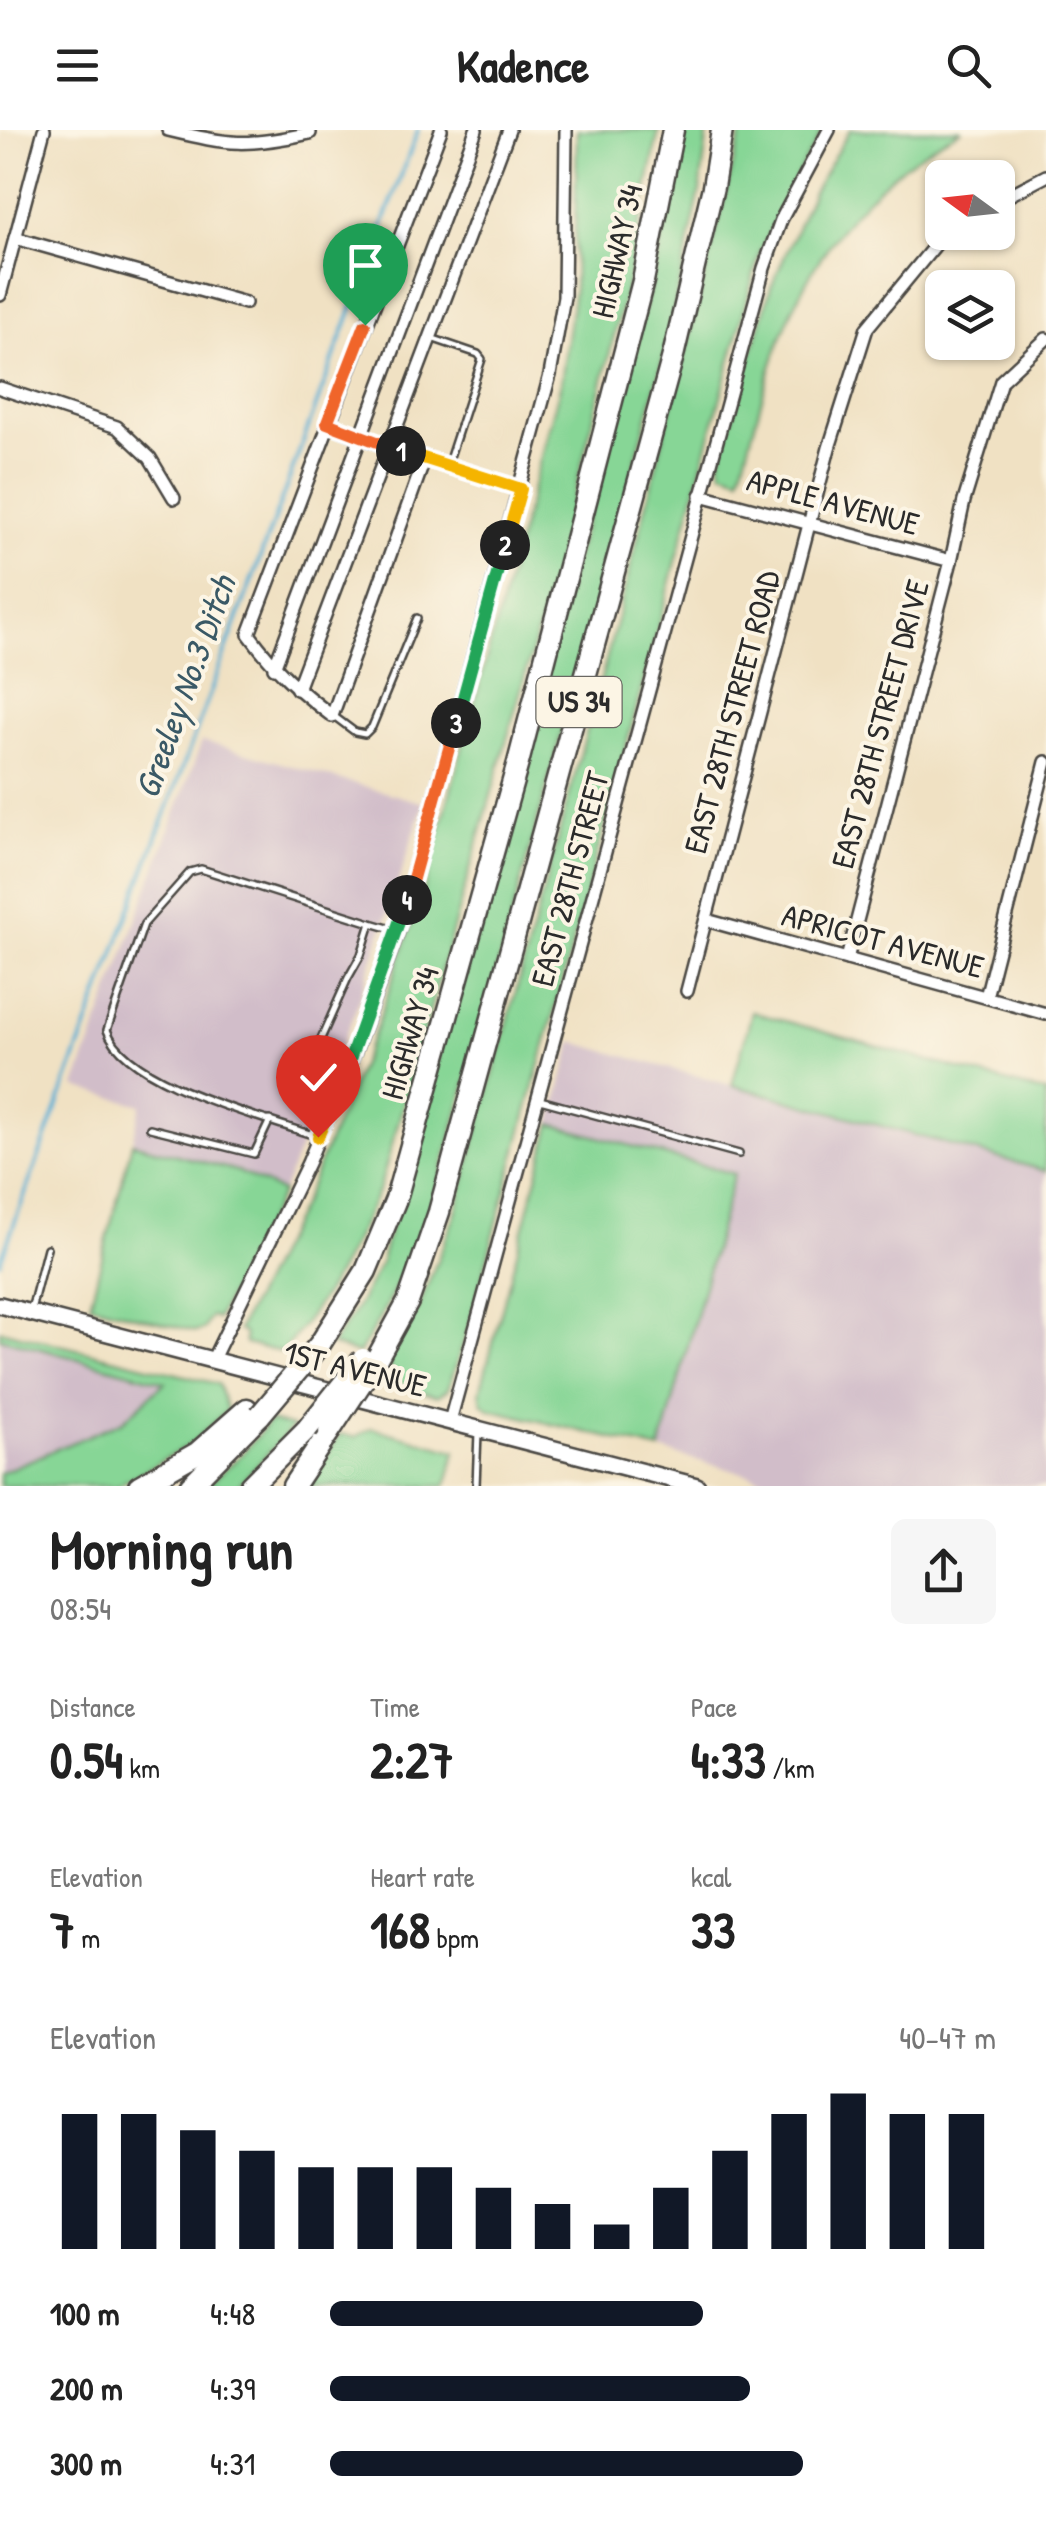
<!DOCTYPE html>
<html lang="en">
<head>
<meta charset="utf-8">
<style>
  :root { --surface:#fff; --page:#f6f6f6; --text:#222; --muted:#767676; --accent:#111827 }
  body { margin:0; font-family:"Patrick Hand",sans-serif; background:var(--page); color:var(--text); height:100vh; display:flex; flex-direction:column; font-size:38px; white-space:nowrap }
  * { box-sizing:border-box; margin:0 }
  p { font-size:32px; color:var(--muted) }
  .icon { flex:none; width:55px; height:55px; fill:none; stroke:currentColor; stroke-width:2; stroke-linecap:round; stroke-linejoin:round }
  .map { position:relative; height:1356px; overflow:hidden }
  .panel { display:flex; flex-direction:column; background:var(--surface); flex:1 }
  .panel>* { flex:none }
  .needle { width:65px; rotate:285deg }
  .fabs { position:absolute; left:925px; top:30px; display:grid; gap:20px }
  .fabs a { display:grid; place-items:center; width:90px; height:90px; border-radius:15px; background:var(--surface); box-shadow:0 2px 8px #0004; font-size:50px }
  .pin { position:absolute; display:grid; place-items:center; width:85px; height:85px; color:#fff; margin:-102px -42px; border-radius:50% 50% 50% 0; rotate:-45deg; box-shadow:0 0 10px #0007 }
  .pin .icon { rotate:45deg }
  .km { position:absolute; width:50px; height:50px; margin:-25px; border-radius:50%; background:#222; color:#fff; font-size:28px; line-height:50px; text-align:center }
  .round { display:grid; place-items:center; flex:none; width:105px; height:105px; border-radius:15px; background:var(--page) }
  .overview { display:flex; align-items:center; justify-content:space-between; height:170px; padding:0 50px }
  h1 { font-size:55px; font-weight:800; line-height:75px }
  .figures { display:grid; grid-template-columns:repeat(3,1fr); gap:15px; height:170px; padding:10px 50px }
  .figures div { display:grid; align-content:center }
  .figures b { font-size:50px; font-weight:800 }
  .figures small { font-size:28px; font-weight:400 }
  .figures p { font-size:28px }
  .chart { height:280px; padding:20px 50px }
  .chart p { display:flex; justify-content:space-between }
  .chart svg { width:100%; height:180px; margin-top:10px; stroke:var(--accent); stroke-width:6 }
  ul { padding:0 50px; list-style:none; font-size:32px }
  li { display:grid; grid-template-columns:160px 120px 1fr; align-items:center; height:75px }
  li i { height:25px; border-radius:12px; background:var(--accent) }
  header { display:flex; justify-content:space-between; align-items:center; height:130px; padding:0 50px; background:var(--surface); font-size:45px; font-weight:800 }
  .map>svg:first-child { display:block }
</style>
</head>
<body>
<header><svg class="icon" aria-label="menu" viewBox="0 0 24 24"><path d="M4 6h16M4 12h16M4 18h16"/></svg>Kadence<svg class="icon" aria-label="search" viewBox="0 0 24 24"><circle cx="10" cy="10" r="6"/><path d="M15 15l6 6"/></svg></header>
<div class="map">
<svg width="1046" height="1356" viewBox="0 0 1046 1356">
  <rect width="100%" height="100%" fill="#fcf5e5"/>
  <filter id="ink" filterUnits="userSpaceOnUse"><feTurbulence type="fractalNoise" baseFrequency=".01" numOctaves="2"/><feDisplacementMap in="SourceGraphic" scale="20" xChannelSelector="R" yChannelSelector="G"/><feConvolveMatrix kernelMatrix="1 2 1 2 8 2 1 2 1" color-interpolation-filters="sRGB"/></filter>
  <filter id="wash" filterUnits="userSpaceOnUse"><feTurbulence type="fractalNoise" baseFrequency=".0048" numOctaves="4" result="noise"/><feDisplacementMap in="SourceGraphic" scale="40" xChannelSelector="R" yChannelSelector="G"/><feGaussianBlur stdDeviation="2.25" result="paint"/><feColorMatrix in="noise" values="0 0 0 0 0 0 0 0 0 0 0 0 0 0 0 0 0 1.4 0 .05"/><feComposite in="paint" operator="in"/></filter>
  <g filter="url(#wash)">
    <rect width="100%" height="100%" fill="#f0e1c3"/>
    <g fill="#d1bdc9">
      <polygon points="202,611 424,673 357,876 282,1062 237,1041 132,1013 141,975 75,957"/>
      <polygon points="573,912 1046,1041 1046,1356 798,1356 782,1354 660,1320 734,1044 551,994"/>
      <polygon points="0,1208 166,1252 123,1291 0,1343"/>
    </g>
    <g fill="#87d696" stroke="#598060" stroke-width="2.5">
      <path d="M577,0H659L628,151L556,436L380,1057C353,1117 325,1172 282,1222L245,1214L244,1203L238,1200L305,1068L376,898L425,755L561,253L574,158Z"/>
      <path d="M685,0H708L700,61L665,222L436,1064C414,1119 391,1174 358,1224L331,1215L354,1182L380,1134L656,136Z"/>
      <polygon points="742,0 823,0 791,56 760,122 469,1196 448,1259 438,1266 405,1259 387,1231 420,1174 455,1085 614,501"/>
      <path d="M850,0H962C876,43 814,118 781,208C764,253 754,301 740,347L722,341L720,331L771,157L813,62Z"/>
      <polygon points="752,882 1046,963 1046,1041 732,955"/>
      <polygon points="551,994 734,1044 660,1320 489,1279 482,1273 480,1262"/>
      <polygon points="132,1013 237,1041 282,1062 217,1189 211,1186 204,1199 196,1202 90,1174"/>
      <polygon points="0,1200 218,1254 227,1280 191,1314 117,1356 0,1356 0,1343 123,1291 165,1252 0,1208"/>
      <polygon points="270,1291 293,1297 237,1356 206,1356 240,1326"/>
      <polygon points="372,1298 456,1321 446,1356 307,1356 340,1304 355,1307"/>
    </g>
    <g fill="none" stroke-linecap="round" stroke-linejoin="round">
      <polyline stroke="#57afd4" stroke-width="4" points="0,1132 418,0"/>
    </g>
  </g>
  <g filter="url(#ink)">
    <g fill="none" stroke-linecap="round" stroke-linejoin="round">
      <defs>
        <g id="lane">
          <polyline points="431,208 478,224 482,229 448,333"/>
          <polyline points="335,587 355,602 365,604 372,597 417,488"/>
          <polyline points="299,958 348,848 361,825 371,793 395,800"/>
          <polyline points="540,970 739,1024"/>
          <polyline points="150,998 254,1024 270,990"/>
          <path d="M315,1006C263,987 126,954 107,900L144,794L190,742L201,739L371,793"/>
          <polyline points="31,1180 47,1118"/>
          <polyline points="476,1356 478,1302"/>
        </g>
        <g id="street">
          <path d="M168,0C230,15 247,17 310,3"/>
          <polyline points="998,71 1046,46"/>
          <polyline points="15,108 245,173"/>
          <polyline points="0,165 44,0"/>
          <polyline points="0,258 117,297 150,328 174,368"/>
          <polyline points="327,293 362,308 521,359"/>
          <path d="M425,328L332,586C296,558 276,541 249,504L441,0"/>
          <polyline points="701,365 951,431"/>
          <polyline points="274,538 476,0"/>
          <polyline points="297,559 509,0"/>
          <polyline points="706,790 1046,884"/>
          <polyline points="847,829 951,431 964,371 1001,251 1046,209"/>
          <polyline points="687,861 829,318 867,198 946,102"/>
          <polyline points="986,867 1046,632"/>
          <polyline points="212,1231 308,1033 355,921 398,801 550,245 564,167 566,0"/>
          <polyline points="450,1291 764,138 781,90 829,0"/>
        </g>
        <polyline id="secondary" points="0,1175 697,1356"/>
        <g id="highway">
          <polyline points="320,1214 366,1141 396,1069 518,633 643,151 673,0"/>
          <polyline points="376,1230 408,1172 439,1082 674,222 713,57 722,0"/>
          <polyline points="139,1356 197,1323 247,1279"/>
          <polyline points="190,1356 260,1285"/>
          <polyline points="250,1356 307,1299"/>
          <polyline points="293,1356 329,1302"/>
        </g>
      </defs>
      <use href="#lane" stroke="#494642" stroke-width="10"/>
      <use href="#street" stroke="#494642" stroke-width="16"/>
      <use href="#secondary" stroke="#494642" stroke-width="20"/>
      <use href="#highway" stroke="#494642" stroke-width="25"/>
      <use href="#lane" stroke="#fff" stroke-width="5"/>
      <use href="#street" stroke="#fff" stroke-width="11"/>
      <use href="#secondary" stroke="#fff" stroke-width="15"/>
      <use href="#highway" stroke="#fff" stroke-width="20"/>
      <defs>
        <g id="highway-bridge">
          <polyline points="260,1285 320,1214"/>
          <polyline points="307,1299 363,1229"/>
          <polyline points="329,1302 375,1232"/>
        </g>
      </defs>
      <use href="#highway-bridge" stroke="#494642" stroke-width="25" stroke-linecap="butt"/>
      <use href="#highway-bridge" stroke="#fff" stroke-width="20"/>
    </g>
  </g>
  <g fill="none" stroke-linecap="round" stroke-linejoin="round" filter="url(#ink)">
    <defs>
      <polyline id="split-1" points="365,195 327,293 401,321"/>
      <polyline id="split-2" points="401,321 521,359 505,415"/>
      <polyline id="split-3" points="456,593 505,415"/>
      <polyline id="split-4" points="407,770 456,593"/>
      <polyline id="split-5" points="345,943 407,770"/>
      <polyline id="split-6" points="318,1007 345,943"/>
    </defs>
    <use href="#split-1" stroke="#fff" stroke-width="20"/>
    <use href="#split-2" stroke="#fff" stroke-width="20"/>
    <use href="#split-3" stroke="#fff" stroke-width="20"/>
    <use href="#split-4" stroke="#fff" stroke-width="20"/>
    <use href="#split-5" stroke="#fff" stroke-width="20"/>
    <use href="#split-6" stroke="#fff" stroke-width="20"/>
    <use href="#split-1" stroke="#f0652b" stroke-width="12"/>
    <use href="#split-2" stroke="#f5b400" stroke-width="12"/>
    <use href="#split-3" stroke="#22a559" stroke-width="12"/>
    <use href="#split-4" stroke="#f0652b" stroke-width="12"/>
    <use href="#split-5" stroke="#22a559" stroke-width="12"/>
    <use href="#split-6" stroke="#f5b400" stroke-width="12"/>
  </g>
  <g text-anchor="middle" stroke-width="8" stroke-linejoin="round" paint-order="stroke">
    <rect fill="#fcf5e5" stroke="#6a6863" stroke-width="2.5" x="536.5" y="547" width="85" height="50" rx="8"/>
    <g font-size="30" font-weight="bold" fill="#2b2b2b">
      <text x="579" y="582">US 34</text>
    </g>
    <g font-size="32" fill="#2b2b2b" stroke="#fcf5e5">
      <text transform="translate(617 121) rotate(-77)" y="11">HIGHWAY 34</text>
      <text transform="translate(833 372) rotate(15)" y="11">APPLE AVENUE</text>
      <text transform="translate(732 582) rotate(-75)" y="11">EAST 28TH STREET ROAD</text>
      <text transform="translate(880 594) rotate(-75)" y="11">EAST 28TH STREET DRIVE</text>
      <text transform="translate(570 749) rotate(-75)" y="11">EAST 28TH STREET</text>
      <text transform="translate(883 811) rotate(15)" y="11">APRICOT AVENUE</text>
      <text transform="translate(410 903) rotate(-74)" y="11">HIGHWAY 34</text>
      <text transform="translate(355 1239) rotate(14)" y="11">1ST AVENUE</text>
    </g>
    <g font-size="35" font-style="italic" fill="#3a5966" stroke="#fcf5e5">
      <text transform="translate(185 557) rotate(-70)" y="12">Greeley No.3 Ditch</text>
    </g>
  </g>
</svg>
<div class="fabs">
<a><svg class="needle" viewBox="-14 -14 28 28"><path d="M0-13l5 13h-10z" fill="#e53935"/><path d="M0 13l5-13h-10z" fill="#767676"/></svg></a>
<a><svg class="icon" aria-label="layers" viewBox="0 0 24 24"><path d="M12 4l9 5-9 5-9-5zM3 14l9 5 9-5"/></svg></a>
</div>
<div class="pin" style="left:365px;top:195px;background:#1e9e55"><svg class="icon" aria-label="arrive" viewBox="0 0 24 24"><path d="M6 21V4h12l-3 4 3 4H6"/></svg></div>
<div class="pin" style="left:318px;top:1007px;background:#d93025"><svg class="icon" aria-label="check" viewBox="0 0 24 24"><path d="M5 12l5 5 9-10"/></svg></div>
<b class="km" style="left:401px;top:321px">1</b>
<b class="km" style="left:505px;top:415px">2</b>
<b class="km" style="left:456px;top:593px">3</b>
<b class="km" style="left:407px;top:770px">4</b>
</div>
<section class="panel">
<div class="overview"><div><h1>Morning run</h1><p>08:54</p></div><a class="round"><svg class="icon" aria-label="share" viewBox="0 0 24 24"><path d="M12 15V3M7 8l5-5 5 5M5 13v7h14v-7"/></svg></a></div>
<div class="figures">
<div><p>Distance</p><b>0.54<small> km</small></b></div>
<div><p>Time</p><b>2:27</b></div>
<div><p>Pace</p><b>4:33<small> /km</small></b></div>
</div>
<div class="figures">
<div><p>Elevation</p><b>7<small> m</small></b></div>
<div><p>Heart rate</p><b>168<small> bpm</small></b></div>
<div><p>kcal</p><b>33</b></div>
</div>
<div class="chart"><p><span>Elevation</span>40–47 m</p>
<svg viewBox="0 0 160 44" preserveAspectRatio="none"><path d="M5 44V11M15 44V11M25 44V15M35 44V20M45 44V24M55 44V24M65 44V24M75 44V29M85 44V33M95 44V38M105 44V29M115 44V20M125 44V11M135 44V6M145 44V11M155 44V11"/></svg>
</div>
<ul>
<li><b>100 m</b>4:48<i style="width:56%"></i></li>
<li><b>200 m</b>4:39<i style="width:63%"></i></li>
<li><b>300 m</b>4:31<i style="width:71%"></i></li>
</ul>
</section>
</body>
</html>
